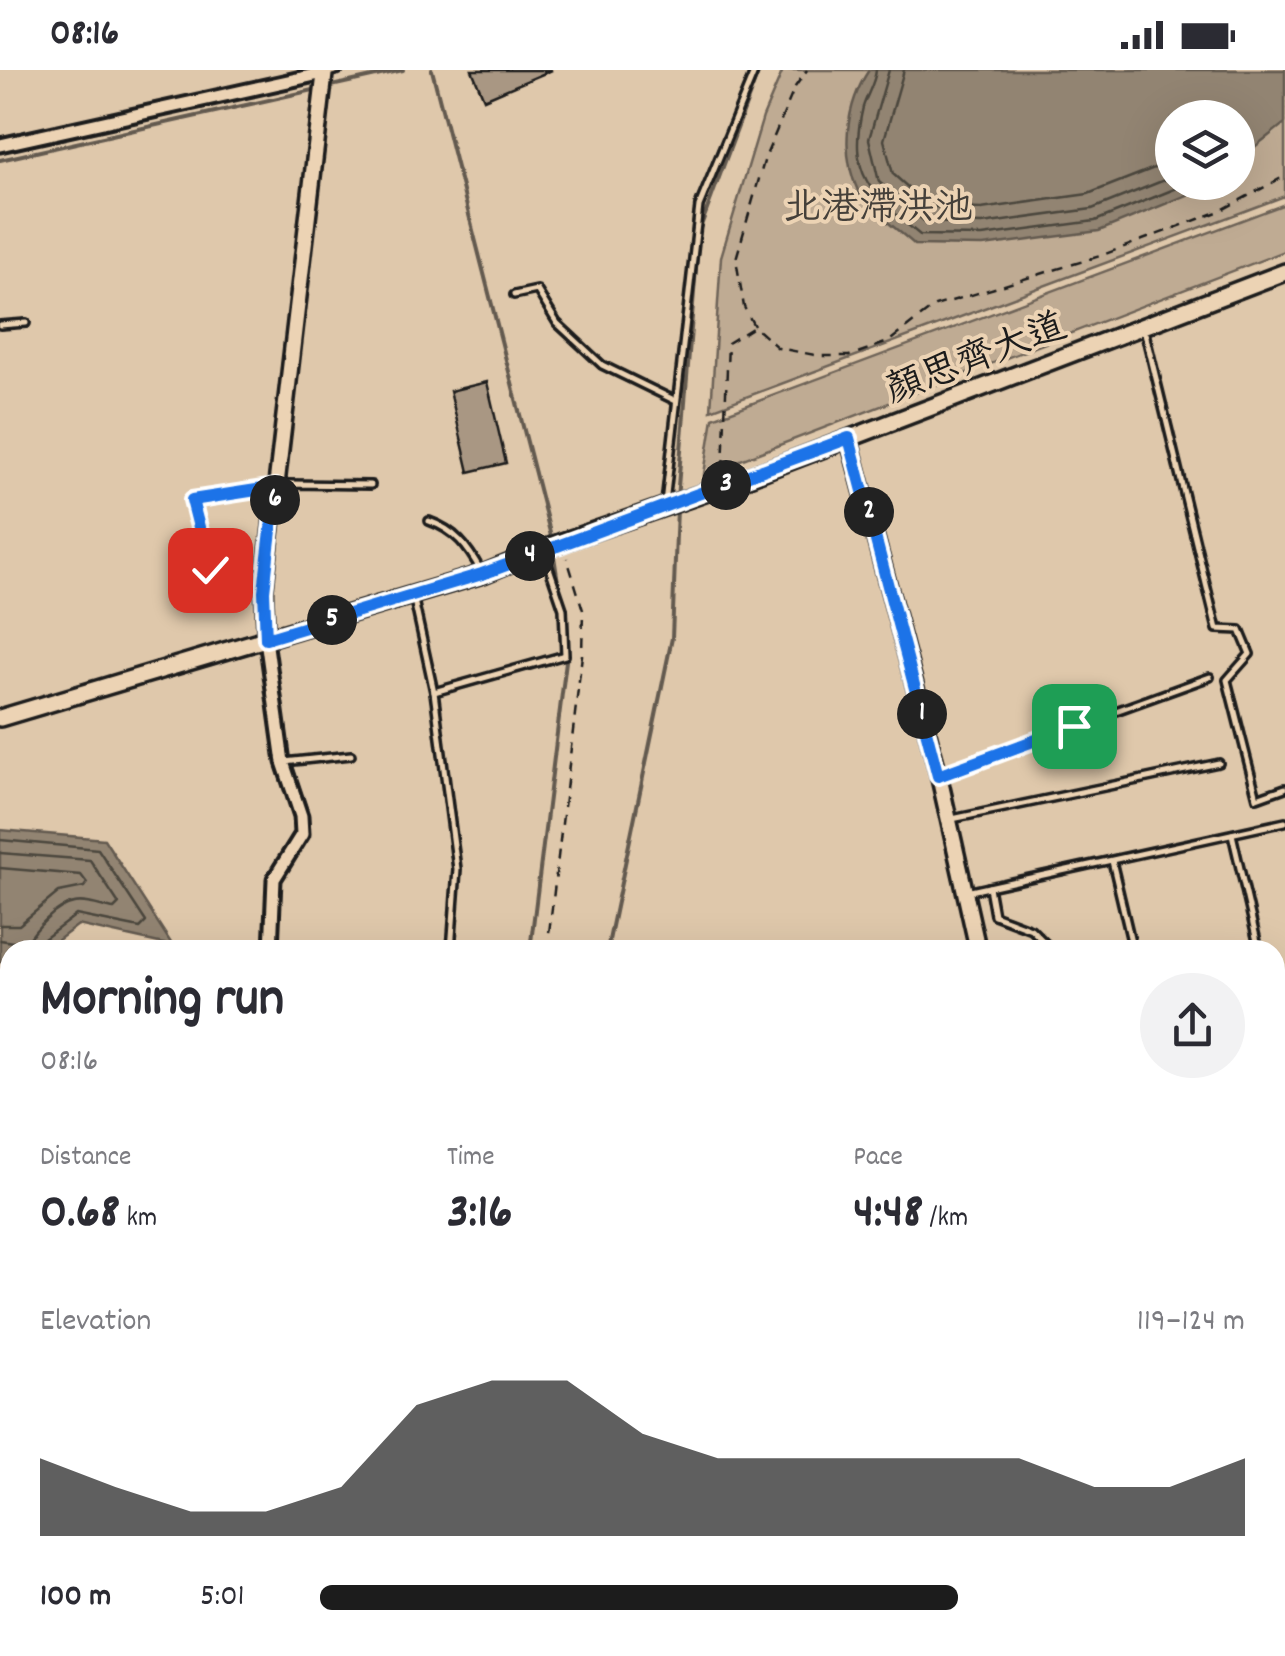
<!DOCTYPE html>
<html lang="en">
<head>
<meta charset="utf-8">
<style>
  :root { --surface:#fff; --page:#f2f2f3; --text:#2b2b33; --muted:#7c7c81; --accent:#1c1c1c }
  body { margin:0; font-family:Dekko,"LXGW WenKai TC",sans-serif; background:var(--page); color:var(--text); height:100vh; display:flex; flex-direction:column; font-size:38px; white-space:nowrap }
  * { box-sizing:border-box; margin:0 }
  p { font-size:32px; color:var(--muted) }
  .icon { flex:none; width:55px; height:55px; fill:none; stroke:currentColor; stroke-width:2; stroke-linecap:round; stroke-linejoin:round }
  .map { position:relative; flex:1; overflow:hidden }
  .panel { position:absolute; left:0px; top:870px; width:1285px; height:718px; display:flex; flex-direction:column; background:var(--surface); border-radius:30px 30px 0 0; box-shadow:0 10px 40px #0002 }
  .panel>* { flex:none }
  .buttons { position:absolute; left:1155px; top:30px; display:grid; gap:20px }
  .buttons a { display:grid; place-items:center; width:100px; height:100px; border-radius:50%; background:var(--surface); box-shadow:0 10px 40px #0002; font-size:50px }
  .pin { position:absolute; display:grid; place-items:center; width:85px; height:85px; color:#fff; margin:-42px; border-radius:20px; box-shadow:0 5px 15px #0006 }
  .km { position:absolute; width:50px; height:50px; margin:-25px; border-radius:50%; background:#222; color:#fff; font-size:28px; line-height:50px; text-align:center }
  .round { display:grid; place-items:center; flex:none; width:105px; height:105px; border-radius:52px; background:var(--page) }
  .head { display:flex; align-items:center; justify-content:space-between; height:170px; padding:0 40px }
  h1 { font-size:55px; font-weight:700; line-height:75px }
  .figures { display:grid; grid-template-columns:repeat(3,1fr); gap:15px; height:170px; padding:10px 40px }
  .figures div { display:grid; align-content:center }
  .figures b { font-size:50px; font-weight:700 }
  .figures small { font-size:28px; font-weight:400 }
  .figures p { font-size:28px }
  .chart { height:280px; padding:20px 40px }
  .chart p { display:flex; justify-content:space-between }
  .chart svg { width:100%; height:180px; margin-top:10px; fill:var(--accent); opacity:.7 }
  ul { padding:0 40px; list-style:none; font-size:32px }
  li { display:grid; grid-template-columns:160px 120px 1fr; align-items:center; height:75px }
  li i { height:25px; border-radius:12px; background:var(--accent) }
  .status { display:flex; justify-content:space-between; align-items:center; height:70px; padding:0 50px; background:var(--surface); direction:ltr }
  .status svg { height:28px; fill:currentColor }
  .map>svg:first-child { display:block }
</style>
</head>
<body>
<div class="status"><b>08:16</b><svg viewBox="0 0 49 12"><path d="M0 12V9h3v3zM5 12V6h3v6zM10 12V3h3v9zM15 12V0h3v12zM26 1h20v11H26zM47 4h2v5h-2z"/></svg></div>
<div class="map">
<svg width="1285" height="1586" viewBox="0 0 1285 1586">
  <rect width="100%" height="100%" fill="#dfc8ab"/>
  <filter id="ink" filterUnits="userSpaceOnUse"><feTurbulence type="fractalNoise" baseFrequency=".01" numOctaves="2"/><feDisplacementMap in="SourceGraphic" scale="20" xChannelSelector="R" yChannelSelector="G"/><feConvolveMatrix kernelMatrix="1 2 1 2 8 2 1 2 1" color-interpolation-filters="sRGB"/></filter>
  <g filter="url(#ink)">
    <g fill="#bfab93" stroke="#6e6458" stroke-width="2.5" fill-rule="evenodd">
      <path d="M783,0H1285V126L711,340L721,187L763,47ZM1172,48H1238V112H1172Z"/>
      <polygon points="1285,134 1285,181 704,404 713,348"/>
      <polygon points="421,1578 525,1578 526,1586 423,1586"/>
    </g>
    <g fill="#928472" stroke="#635a50" stroke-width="2.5">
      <path d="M869,0H1285V53L1238,90V48H1172V112L1208,113L1195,122L1099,161L983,176L915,175C901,162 865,136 858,121C840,83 846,34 869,0Z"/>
      <polygon points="0,760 104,769 173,876 78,855 45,880 10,880 10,892 0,892"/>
    </g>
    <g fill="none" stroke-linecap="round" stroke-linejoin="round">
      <g stroke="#4b463e" stroke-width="2.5">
        <path d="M876,0C875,13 867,24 863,37C847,104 870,124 920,165L982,166L1095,151L1192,112"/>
        <polyline points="889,0 869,69 879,112 925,152 982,154 1092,139 1172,107"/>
        <polyline points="904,0 884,70 893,104 930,137 981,139 1088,124 1172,91"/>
        <polyline points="0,770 98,779 146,852 140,858 76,845 44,869 40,880"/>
        <path d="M0,783L90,790L119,834L114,839C102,837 86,830 74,833C56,836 35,859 26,874L0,870"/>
        <polyline points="0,798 81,805 87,813 84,817 59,822 19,855 0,855"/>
      </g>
      <g stroke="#635a50" stroke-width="4">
        <polyline points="432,0 552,470"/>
        <polyline points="0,90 403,0"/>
        <polyline points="677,429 699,161 759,0"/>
        <polyline points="553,480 560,525"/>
        <polyline points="530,880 567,583"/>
        <polyline points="607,880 672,568 677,438"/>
        <polyline points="279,1578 280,1586"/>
        <polyline points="539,1578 540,1586"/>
      </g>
    </g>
    <g fill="#a99783" stroke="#1c1c1c" stroke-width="2.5">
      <polygon points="472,0 552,0 484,29"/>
      <polygon points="487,312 506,393 469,402 450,321"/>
    </g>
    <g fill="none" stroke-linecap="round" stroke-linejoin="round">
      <defs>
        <g id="service">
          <polyline points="327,3 339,0"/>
          <polyline points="514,225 537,220 557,253 602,295 676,331"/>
          <polyline points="0,255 26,253"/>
          <polyline points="1144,259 1217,559 1240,560 1250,584 1227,610 1257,728 1285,718"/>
          <polyline points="665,433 699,136 755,0"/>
          <path d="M429,451C455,460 468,477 481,501"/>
          <polyline points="210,500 192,430 288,414 371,415"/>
          <polyline points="414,530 434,622 457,799 451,880"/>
          <polyline points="434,622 565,585 563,539 544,483"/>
          <polyline points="284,692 351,685"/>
          <polyline points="941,704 1210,607"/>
          <polyline points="952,749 1219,693"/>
          <polyline points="1232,764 1259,880"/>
          <polyline points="1112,791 1133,880"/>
          <polyline points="989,817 994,845 1031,859 1052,880"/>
          <polyline points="966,822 1285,752"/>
          <polyline points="1275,947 1285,990"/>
          <polyline points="1275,1168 1285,1165"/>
          <polyline points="0,1275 10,1271"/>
        </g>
        <g id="minor">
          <polyline points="0,75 324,3"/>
          <polyline points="266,569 283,692 301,746 302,764 274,809 271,880"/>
          <polyline points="0,1028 10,1029"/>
          <polyline points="265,1578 266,1586"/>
          <polyline points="528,1578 529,1586"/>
        </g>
        <g id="tertiary">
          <polyline points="849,369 939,706 978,880"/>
          <polyline points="266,569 264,521 325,0"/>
          <polyline points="1138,1578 1140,1586"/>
        </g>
        <polyline id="secondary" points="0,648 483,504 562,472 725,416 1285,202"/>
      </defs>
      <use href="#service" stroke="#1c1c1c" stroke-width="12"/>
      <use href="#minor" stroke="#1c1c1c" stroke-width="19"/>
      <use href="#tertiary" stroke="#1c1c1c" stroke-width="21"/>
      <use href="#secondary" stroke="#1c1c1c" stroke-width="22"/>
      <g stroke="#1c1c1c" stroke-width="2.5" stroke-dasharray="10 8" stroke-linecap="butt">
        <polyline points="754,256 744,237 736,189 765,88 795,17 807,0"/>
        <polyline points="723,399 728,273 754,257 778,278 820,286 849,286 888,272 935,236 1100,186 1220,141 1285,106"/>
        <polyline points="547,880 582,585 583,540 567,488"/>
        <polyline points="1275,1237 1285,1231"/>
        <polyline points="1275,1406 1285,1402"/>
        <polyline points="290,1578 291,1586"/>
      </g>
      <use href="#service" stroke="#ecd3b4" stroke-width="5"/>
      <use href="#minor" stroke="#ecd3b4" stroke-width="11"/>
      <use href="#tertiary" stroke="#ecd3b4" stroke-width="14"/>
      <use href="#secondary" stroke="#ecd3b4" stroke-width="15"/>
    </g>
  </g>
  <g fill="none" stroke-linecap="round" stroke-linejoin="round" filter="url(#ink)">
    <defs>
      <polyline id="route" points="210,500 192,430 276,417 264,521 266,569 482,504 849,368 938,706 1074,656"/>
    </defs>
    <use href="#route" stroke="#fff" stroke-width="20"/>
    <use href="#route" stroke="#1a73e8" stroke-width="12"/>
  </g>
  <g text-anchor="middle" stroke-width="8" stroke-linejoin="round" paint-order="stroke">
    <g font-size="38" fill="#45403a" stroke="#ecd3b4">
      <text x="878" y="148">北港滯洪池</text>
    </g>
    <g font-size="38" fill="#1c1c1c" stroke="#ecd3b4">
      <text transform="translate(975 286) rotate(-21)" y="13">顏思齊大道</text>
    </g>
  </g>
</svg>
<div class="buttons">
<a><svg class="icon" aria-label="layers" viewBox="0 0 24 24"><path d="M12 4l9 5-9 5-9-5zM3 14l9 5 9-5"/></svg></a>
</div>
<div class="pin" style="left:1074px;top:656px;background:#1e9e55"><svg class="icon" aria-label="arrive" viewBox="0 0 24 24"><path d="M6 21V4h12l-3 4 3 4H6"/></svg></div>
<div class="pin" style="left:210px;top:500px;background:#d93025"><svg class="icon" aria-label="check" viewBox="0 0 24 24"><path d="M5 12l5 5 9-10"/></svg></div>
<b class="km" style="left:922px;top:644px">1</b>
<b class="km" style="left:869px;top:442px">2</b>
<b class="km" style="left:726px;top:415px">3</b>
<b class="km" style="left:530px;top:486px">4</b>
<b class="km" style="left:332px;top:550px">5</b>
<b class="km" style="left:275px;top:430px">6</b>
<section class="panel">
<div class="head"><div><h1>Morning run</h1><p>08:16</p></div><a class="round"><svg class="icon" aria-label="share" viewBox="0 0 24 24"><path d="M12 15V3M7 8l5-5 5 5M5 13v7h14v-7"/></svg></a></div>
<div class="figures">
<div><p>Distance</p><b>0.68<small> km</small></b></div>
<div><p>Time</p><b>3:16</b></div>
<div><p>Pace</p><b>4:48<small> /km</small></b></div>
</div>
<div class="chart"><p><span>Elevation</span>119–124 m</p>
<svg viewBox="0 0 160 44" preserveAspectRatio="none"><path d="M0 44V25L10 32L20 38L30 38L40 32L50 12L60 6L70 6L80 19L90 25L100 25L110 25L120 25L130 25L140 32L150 32L160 25V44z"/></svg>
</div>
<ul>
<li><b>100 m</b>5:01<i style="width:69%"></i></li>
</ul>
</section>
</div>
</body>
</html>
